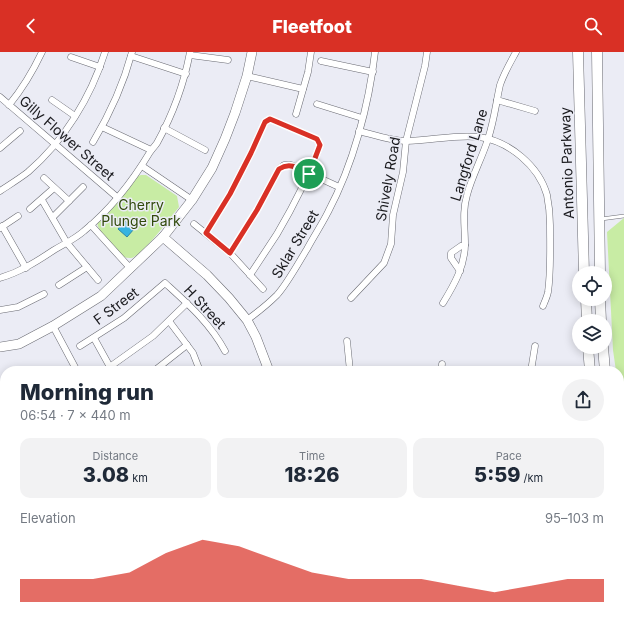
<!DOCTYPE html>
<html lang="en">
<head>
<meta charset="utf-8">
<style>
  :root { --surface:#fff; --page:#f2f2f3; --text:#1f2937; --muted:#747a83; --accent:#d93025 }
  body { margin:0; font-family:Inter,sans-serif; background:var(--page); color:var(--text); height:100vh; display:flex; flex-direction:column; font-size:15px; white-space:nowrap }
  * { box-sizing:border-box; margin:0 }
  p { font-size:13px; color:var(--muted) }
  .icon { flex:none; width:22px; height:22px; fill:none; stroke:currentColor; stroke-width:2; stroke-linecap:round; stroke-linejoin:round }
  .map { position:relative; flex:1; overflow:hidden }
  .sheet { position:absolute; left:0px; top:314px; width:624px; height:256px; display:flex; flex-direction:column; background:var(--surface); border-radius:16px 16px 0 0; box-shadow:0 2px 10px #0003 }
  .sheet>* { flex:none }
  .buttons { position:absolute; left:572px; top:214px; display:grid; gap:8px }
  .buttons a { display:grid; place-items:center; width:40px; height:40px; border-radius:50%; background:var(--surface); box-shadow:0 2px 10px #0003; font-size:20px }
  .pin { position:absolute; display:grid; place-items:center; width:34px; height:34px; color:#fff; margin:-17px; border:2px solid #fff; border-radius:50%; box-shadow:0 1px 4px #0007 }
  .round { display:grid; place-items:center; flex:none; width:42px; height:42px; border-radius:21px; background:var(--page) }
  .summary { display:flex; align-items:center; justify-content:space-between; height:68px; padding:0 20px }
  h1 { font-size:22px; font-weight:800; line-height:30px }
  .stats { display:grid; grid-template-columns:repeat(3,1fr); gap:6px; height:68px; padding:4px 20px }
  .stats div { display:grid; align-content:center; border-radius:10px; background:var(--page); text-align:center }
  .stats b { font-size:20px; font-weight:800 }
  .stats small { font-size:11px; font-weight:400 }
  .stats p { font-size:11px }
  .chart { height:112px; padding:8px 20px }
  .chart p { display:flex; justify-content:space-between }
  .chart svg { width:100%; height:72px; margin-top:4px; fill:var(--accent); opacity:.7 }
  header { display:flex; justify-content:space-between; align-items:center; height:52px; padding:0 20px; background:var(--accent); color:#fff; font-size:18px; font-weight:800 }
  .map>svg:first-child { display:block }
</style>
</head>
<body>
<header><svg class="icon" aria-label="back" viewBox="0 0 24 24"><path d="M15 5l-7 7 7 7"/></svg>Fleetfoot<svg class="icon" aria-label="search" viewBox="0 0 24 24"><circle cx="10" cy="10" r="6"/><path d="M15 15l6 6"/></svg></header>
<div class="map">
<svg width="624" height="570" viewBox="0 0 624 570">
  <rect width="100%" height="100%" fill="#ebecf5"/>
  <g fill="#c8eca4">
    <path d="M141,123H146L177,144L179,155C171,165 141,205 131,206C123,207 118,200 114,195C107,187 98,180 97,170L100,167H103L134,130L136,125Z"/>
    <polygon points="624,166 624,381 619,342 619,319 616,319 613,298 607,180"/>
  </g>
  <polygon fill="#36b3e1" stroke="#2e85a6" points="125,169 134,177 127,185 118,177"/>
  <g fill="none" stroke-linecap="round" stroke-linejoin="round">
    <defs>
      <polyline id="lane" points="601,167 624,164"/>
      <g id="street">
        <polyline points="190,3 228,8"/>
        <polyline points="131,4 186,22"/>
        <polyline points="71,5 100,15"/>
        <polyline points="321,9 373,20"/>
        <polyline points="247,24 303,37"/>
        <polyline points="0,45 118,146"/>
        <polyline points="52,48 75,64"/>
        <polyline points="497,48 535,59"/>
        <polyline points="317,52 362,66"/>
        <path d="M9,53C23,36 33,19 42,0"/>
        <polyline points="296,62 308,20 311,0"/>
        <polyline points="102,75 151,98"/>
        <polyline points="164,76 205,98"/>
        <path d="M359,79C375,83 390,89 406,89C431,89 455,82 479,85C509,89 539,114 547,143C549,153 550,163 550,173C550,194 551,220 548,240C547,245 545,249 543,254"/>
        <path d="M93,90C111,60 123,34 132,0"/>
        <polyline points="0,96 20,79"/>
        <polyline points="142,114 192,148"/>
        <polyline points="44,126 69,149"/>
        <path d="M0,139C9,133 19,127 28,120C64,89 91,45 105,0"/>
        <polyline points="42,148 67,191 98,228"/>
        <polyline points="30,157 54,136"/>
        <polyline points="53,165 83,135"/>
        <polyline points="194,172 230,201 263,237"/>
        <polyline points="91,173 131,217"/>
        <polyline points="2,174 26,216"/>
        <polyline points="0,176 18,164"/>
        <polyline points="206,181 230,142 251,101 265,70 270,67 317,87 320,93 309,122 290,159 277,182 250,223"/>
        <polyline points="230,201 257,158 279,117 284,113 291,113 339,135"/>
        <polyline points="460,219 451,206 451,201 461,194 465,193"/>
        <path d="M0,226C20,220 36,210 54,198C64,192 75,187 84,179C111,157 132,130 150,100C152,97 155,94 157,91C173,62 184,32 190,0"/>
        <polyline points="59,233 87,215"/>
        <polyline points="351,246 384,211 391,192 393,163 403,120 406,89 425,14 427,0"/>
        <path d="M443,251C454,233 465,214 465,192C465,175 462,160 467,143C472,124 482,106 488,87C494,69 496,51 500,33C504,21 510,11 516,0"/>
        <polyline points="0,258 18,255 44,242"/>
        <path d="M247,268C258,260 268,252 277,243C287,232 299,210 307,197C314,184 322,172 328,160C353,113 369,53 375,0"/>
        <polyline points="169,269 193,301 200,319"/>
        <polyline points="53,274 77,319"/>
        <polyline points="94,286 110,315"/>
        <polyline points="347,289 350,319"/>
        <path d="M80,294L124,266L165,231C188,252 210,271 225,299"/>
        <polyline points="104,319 153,284 187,251"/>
        <polyline points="154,319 187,293"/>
        <polyline points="441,319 442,312"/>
        <polyline points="531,319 535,294"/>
        <polyline points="0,423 5,412"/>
        <polyline points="0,459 5,459"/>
        <polyline points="0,499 5,515"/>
        <polyline points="50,565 58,570"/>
        <polyline points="121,565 121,570"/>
        <polyline points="267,565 270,570"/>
        <polyline points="575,565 576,570"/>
        <polyline points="25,570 30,565"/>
        <polyline points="178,570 178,565"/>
      </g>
      <g id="secondary">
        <polyline points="163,185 207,223 229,246 247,268 256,285 269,319"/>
        <polyline points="0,295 19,292 53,274 101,244 163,185 192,148 212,116 225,87 235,61 247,24 252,0"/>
        <polyline points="326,565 330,570"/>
        <polyline points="389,570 397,565"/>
        <polyline points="401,570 410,565"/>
      </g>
      <g id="primary">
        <polyline points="578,0 584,221"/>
        <polyline points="597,0 600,221"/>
        <polyline points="586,247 587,269"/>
        <polyline points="600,247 601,269"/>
        <polyline points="588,295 590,319"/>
        <polyline points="603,295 605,319"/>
        <polyline points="619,414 624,440"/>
        <polyline points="619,487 624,504"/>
      </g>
    </defs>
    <use href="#lane" stroke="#6a6b73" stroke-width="4"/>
    <use href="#street" stroke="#6a6b73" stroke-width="7"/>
    <use href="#secondary" stroke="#6a6b73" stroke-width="10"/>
    <use href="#primary" stroke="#6a6b73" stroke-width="11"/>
    <use href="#lane" stroke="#fff" stroke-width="3"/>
    <use href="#street" stroke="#fff" stroke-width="6"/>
    <use href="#secondary" stroke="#fff" stroke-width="9"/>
    <use href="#primary" stroke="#fff" stroke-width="10"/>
  </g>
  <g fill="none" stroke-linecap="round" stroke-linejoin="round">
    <defs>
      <path id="route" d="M270,67L317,87L320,93L309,122C298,116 290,110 279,117L257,158L230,201L206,181L230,142L251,101L265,70Z"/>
    </defs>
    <use href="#route" stroke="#fff" stroke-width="8"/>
    <use href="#route" stroke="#d93025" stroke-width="5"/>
  </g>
  <g text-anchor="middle" stroke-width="3" stroke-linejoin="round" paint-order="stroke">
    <g font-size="14" fill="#1a1a1e" stroke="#ebecf5">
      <text transform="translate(67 86) rotate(41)" y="5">Gilly Flower Street</text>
      <text transform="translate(469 103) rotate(-73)" y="5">Langford Lane</text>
      <text transform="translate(567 111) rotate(-92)" y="5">Antonio Parkway</text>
      <text transform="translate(388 127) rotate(-80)" y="5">Shively Road</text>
      <text transform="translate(295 192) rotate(-59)" y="5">Sklar Street</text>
      <text transform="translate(116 254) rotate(-37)" y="5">F Street</text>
      <text transform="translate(205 255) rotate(47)" y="5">H Street</text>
    </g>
    <g font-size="14" fill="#314a0b" stroke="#ebecf5">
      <text x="141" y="158">Cherry<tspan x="141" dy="16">Plunge Park</tspan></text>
    </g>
  </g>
</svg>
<div class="buttons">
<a><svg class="icon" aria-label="locate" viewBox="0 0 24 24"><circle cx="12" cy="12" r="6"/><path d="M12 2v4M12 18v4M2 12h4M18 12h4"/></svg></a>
<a><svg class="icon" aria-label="layers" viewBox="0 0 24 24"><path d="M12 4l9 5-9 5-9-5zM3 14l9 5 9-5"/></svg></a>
</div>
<div class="pin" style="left:309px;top:122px;background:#1e9e55"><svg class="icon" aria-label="arrive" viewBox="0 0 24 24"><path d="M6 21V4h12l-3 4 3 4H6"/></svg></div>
<section class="sheet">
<div class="summary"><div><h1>Morning run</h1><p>06:54 · 7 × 440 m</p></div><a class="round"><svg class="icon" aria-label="share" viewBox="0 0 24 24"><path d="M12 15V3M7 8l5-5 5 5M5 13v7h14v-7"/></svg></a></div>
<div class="stats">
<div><p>Distance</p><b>3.08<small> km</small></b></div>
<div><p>Time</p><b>18:26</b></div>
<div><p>Pace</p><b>5:59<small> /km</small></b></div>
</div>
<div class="chart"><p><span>Elevation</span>95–103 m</p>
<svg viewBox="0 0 160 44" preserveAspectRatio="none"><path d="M0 44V30L10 30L20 30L30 26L40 14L50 6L60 10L70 18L80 26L90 30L100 30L110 30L120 34L130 38L140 34L150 30L160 30V44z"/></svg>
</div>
</section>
</div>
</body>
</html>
